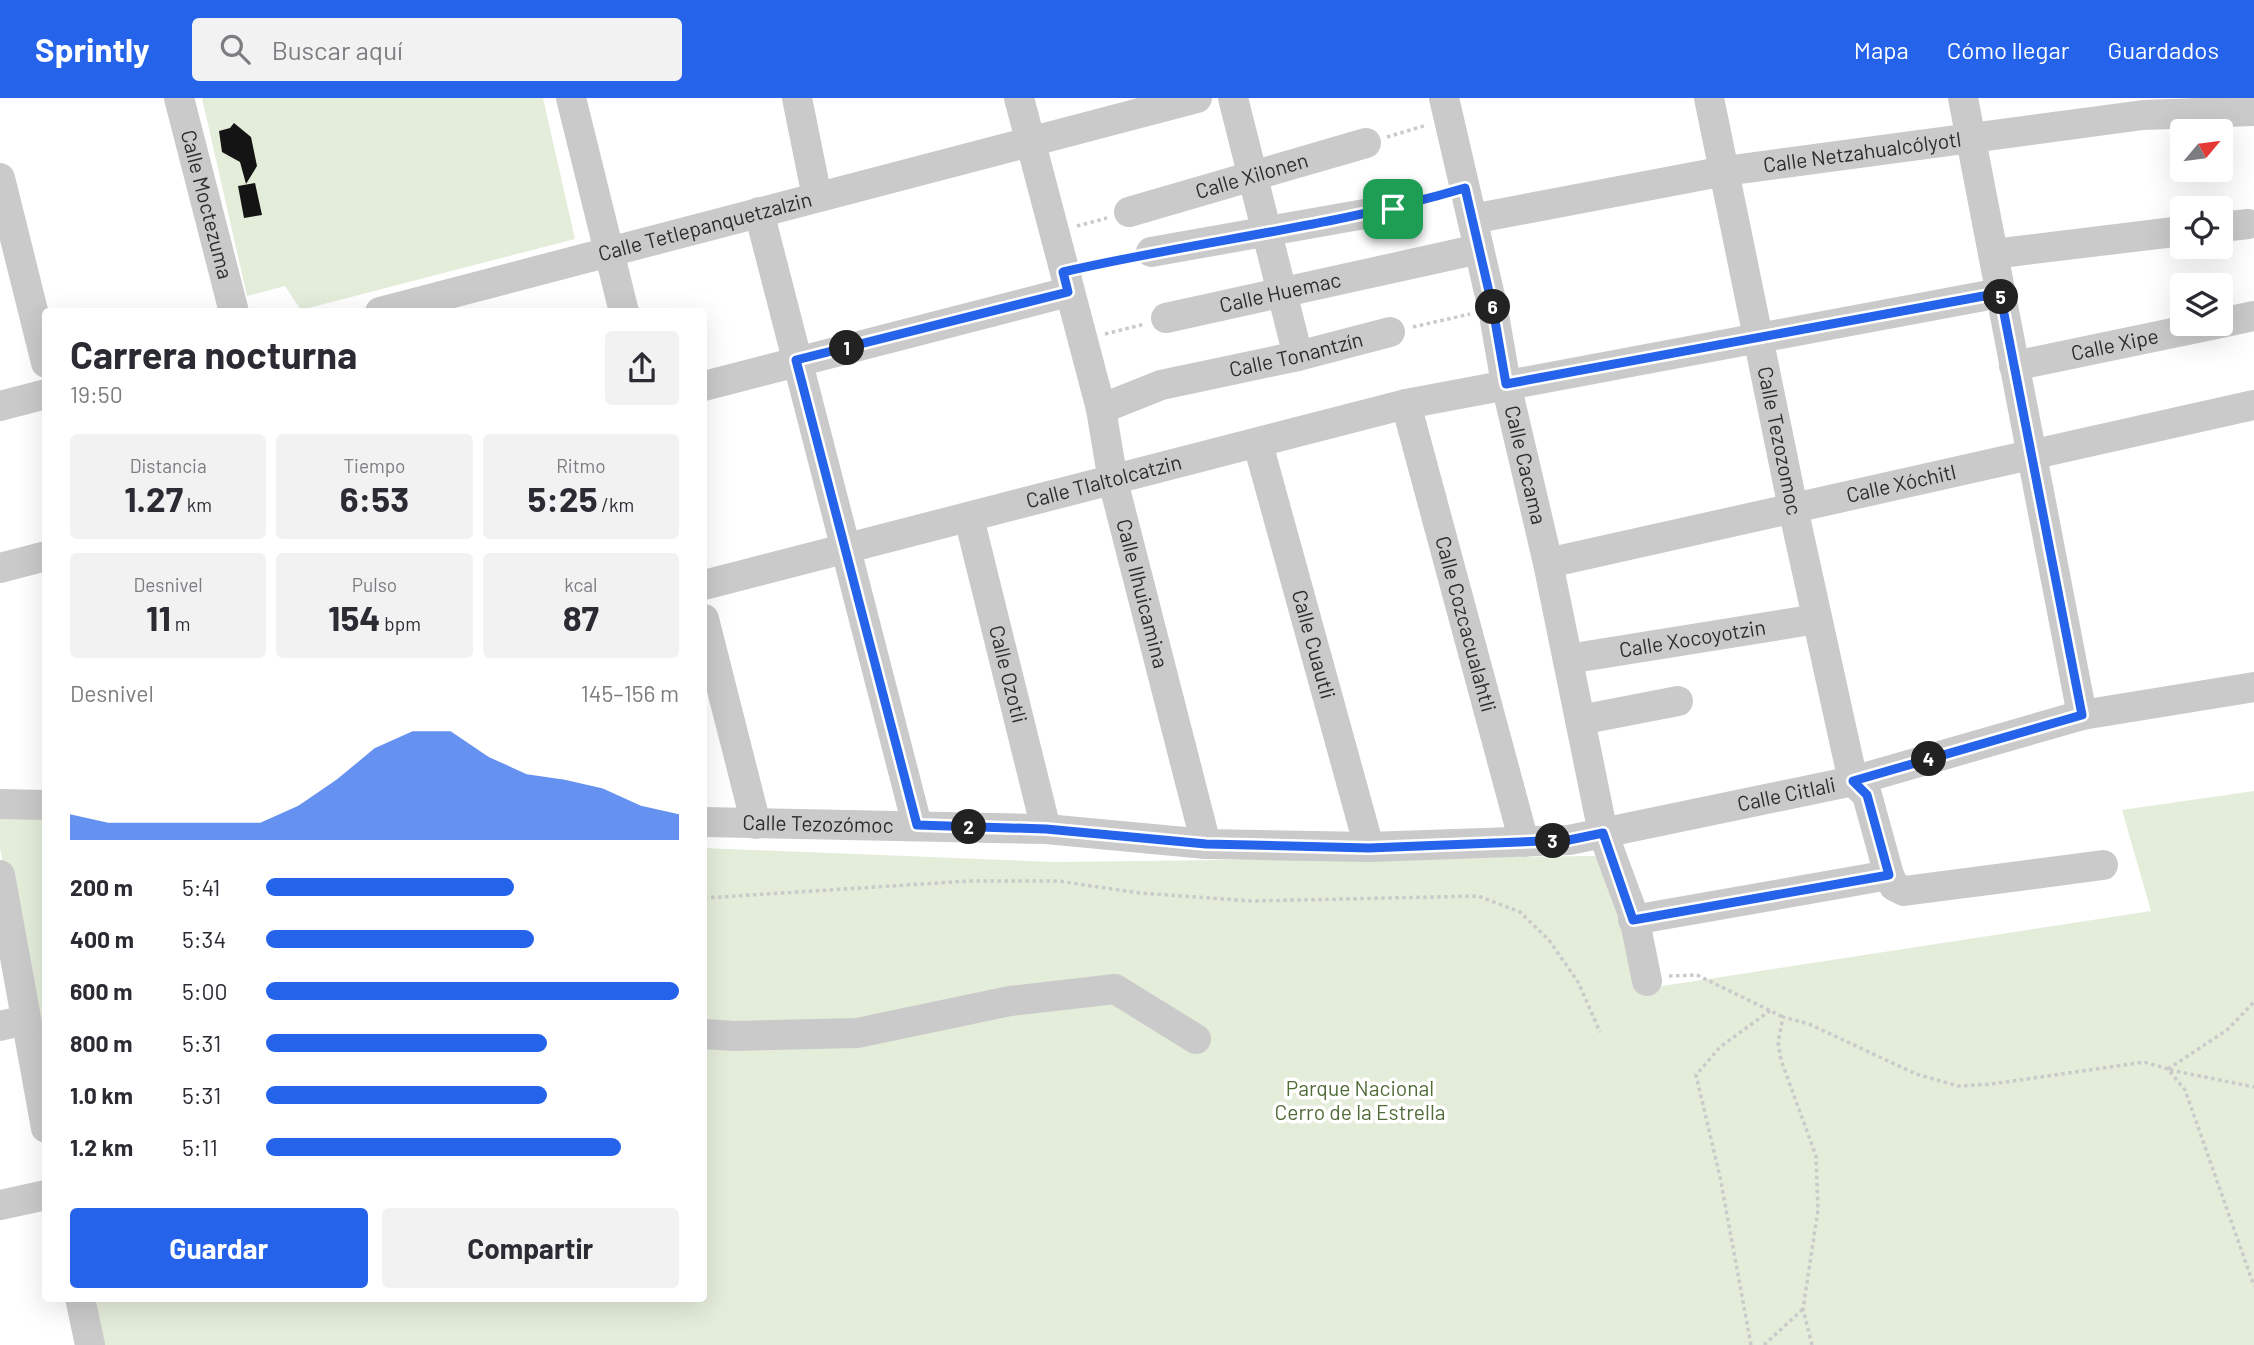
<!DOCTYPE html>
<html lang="es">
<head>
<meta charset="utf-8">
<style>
  :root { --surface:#fff; --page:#f2f2f3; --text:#2b2b33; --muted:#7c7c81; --accent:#2563eb }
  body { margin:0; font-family:Barlow,sans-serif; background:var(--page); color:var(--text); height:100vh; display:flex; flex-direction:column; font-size:26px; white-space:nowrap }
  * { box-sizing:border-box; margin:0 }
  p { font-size:23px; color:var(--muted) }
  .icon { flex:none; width:38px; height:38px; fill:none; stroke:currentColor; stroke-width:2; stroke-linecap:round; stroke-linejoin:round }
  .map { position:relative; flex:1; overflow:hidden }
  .side { position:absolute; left:42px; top:210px; width:665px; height:994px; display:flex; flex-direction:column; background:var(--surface); border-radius:7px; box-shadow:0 7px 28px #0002 }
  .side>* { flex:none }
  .needle { width:46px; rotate:61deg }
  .buttons { position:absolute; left:2170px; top:21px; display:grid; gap:14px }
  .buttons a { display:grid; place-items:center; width:63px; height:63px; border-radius:7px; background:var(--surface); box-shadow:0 7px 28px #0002; font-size:35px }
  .pin { position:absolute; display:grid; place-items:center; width:60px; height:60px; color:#fff; margin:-30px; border-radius:14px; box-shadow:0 4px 10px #0006 }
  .km { position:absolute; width:35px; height:35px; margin:-18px; border-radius:50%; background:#222; color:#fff; font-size:19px; line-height:35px; text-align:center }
  .round { display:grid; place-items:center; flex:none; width:74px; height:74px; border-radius:7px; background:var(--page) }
  .headline { display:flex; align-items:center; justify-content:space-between; height:119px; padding:0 28px }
  h1 { font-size:38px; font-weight:700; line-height:52px }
  .figures { display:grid; grid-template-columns:repeat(3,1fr); gap:10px; height:119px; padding:7px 28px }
  .figures div { display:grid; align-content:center; border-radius:7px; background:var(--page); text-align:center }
  .figures b { font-size:35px; font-weight:700 }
  .figures small { font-size:19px; font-weight:400 }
  .figures p { font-size:19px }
  .chart { height:196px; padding:14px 28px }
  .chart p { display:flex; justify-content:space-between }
  .chart svg { width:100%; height:126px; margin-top:7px; fill:var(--accent); opacity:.7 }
  .cta { display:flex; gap:14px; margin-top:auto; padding:14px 28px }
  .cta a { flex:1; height:80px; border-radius:7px; background:var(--accent); color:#fff; font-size:28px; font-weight:700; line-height:80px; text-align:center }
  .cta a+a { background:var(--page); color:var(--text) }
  ul { padding:0 28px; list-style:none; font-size:23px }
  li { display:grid; grid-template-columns:112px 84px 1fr; align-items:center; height:52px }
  li i { height:18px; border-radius:9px; background:var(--accent) }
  header { display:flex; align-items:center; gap:42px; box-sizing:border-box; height:98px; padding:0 35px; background:var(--accent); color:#fff }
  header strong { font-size:33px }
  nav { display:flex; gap:38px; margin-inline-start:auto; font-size:24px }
  .search { width:490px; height:63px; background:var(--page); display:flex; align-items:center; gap:18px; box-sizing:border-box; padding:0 24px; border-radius:7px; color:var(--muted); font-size:26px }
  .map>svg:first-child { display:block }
</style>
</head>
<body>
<header>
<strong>Sprintly</strong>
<div class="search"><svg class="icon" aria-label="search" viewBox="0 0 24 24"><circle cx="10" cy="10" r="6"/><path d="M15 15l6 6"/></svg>Buscar aquí</div>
<nav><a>Mapa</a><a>Cómo llegar</a><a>Guardados</a></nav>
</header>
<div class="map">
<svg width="2254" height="1247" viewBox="0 0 2254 1247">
  <rect width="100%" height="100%" fill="#fff"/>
  <g fill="#e4ecda">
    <polygon points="202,0 543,0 575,141 301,212 285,188 247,198"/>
    <polygon points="2254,693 2254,1247 97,1247 88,1201 704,1200 704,750 1053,764 1595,758 1616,786 1643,891 2151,813 2122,712"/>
    <polygon points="0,710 45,712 45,983 0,750"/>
  </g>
  <g fill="#141414">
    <polygon points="234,25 251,39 257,68 246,86 240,64 222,54 219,33 230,30"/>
    <polygon points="255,85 262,117 244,120 238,88"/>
  </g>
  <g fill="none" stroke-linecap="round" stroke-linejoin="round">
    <g stroke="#cacaca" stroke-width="3.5" stroke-dasharray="3.5 3.5" stroke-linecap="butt">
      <polyline points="1387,39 1427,27"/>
      <polyline points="1417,104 1443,97"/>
      <polyline points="1077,128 1107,120"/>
      <polyline points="1089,168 1129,159"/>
      <polyline points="1413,229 1470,216"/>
      <polyline points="1105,236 1145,226"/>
      <polyline points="704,800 969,783 1058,783 1140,795 1253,803 1478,798 1520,814 1549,842 1578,884 1600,934"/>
      <polyline points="1669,878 1697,877 1783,919"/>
      <polyline points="2168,971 2227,932 2254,904"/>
      <polyline points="2170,972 2254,989"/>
      <polyline points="1751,1247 1720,1079 1696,977 1720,949 1771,912"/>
      <polyline points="1764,1247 1803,1211"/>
      <polyline points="1812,1247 1803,1211 1818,1112 1816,1058 1781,962 1778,944 1783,919 1809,926 1916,976 1958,988 1992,986 2144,964 2168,971 2185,992 2254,1188"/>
    </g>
    <g stroke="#cacaca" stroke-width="30">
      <path id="s1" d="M179,0L234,214"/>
      <polyline points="571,0 624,214"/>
      <polyline points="797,0 817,99"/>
      <path id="s2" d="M1019,0L1101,311L1113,383L1206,746"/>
      <polyline points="1233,0 1298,258"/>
      <path id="s3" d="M1444,0L1493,211L1506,286L1548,465L1603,735L1634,819L1647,883"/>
      <path id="s4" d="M1709,0L1793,410L1853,683L1867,697L1889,777L1894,788L1904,793L2103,767"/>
      <polyline points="1963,0 2082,617"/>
      <polyline points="0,80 46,265"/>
      <polyline points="759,114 917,727"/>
      <path id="s5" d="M1129,114L1366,45"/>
      <path id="s6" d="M1472,121L1725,73L2143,17L2254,13"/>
      <polyline points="2221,129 2248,126"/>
      <polyline points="1151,154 1393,111"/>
      <polyline points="1993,156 2182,133"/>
      <path id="s7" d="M380,214L1197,0"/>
      <path id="s8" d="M1166,220L1479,151"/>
      <polyline points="2221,225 2254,218"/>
      <path id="s9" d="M2014,268L2216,226"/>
      <polyline points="704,288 1068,194"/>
      <path id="s10" d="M1406,306L1524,744"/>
      <polyline points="0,308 46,296"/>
      <path id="s11" d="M1101,311L1161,287L1298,258L1390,234"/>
      <path id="s12" d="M1258,346L1369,749"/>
      <path id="s13" d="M969,420L1046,731"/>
      <path id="s14" d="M1548,465L2254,307"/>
      <polyline points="0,470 46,458"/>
      <path id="s15" d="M704,487L1406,306L2000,195"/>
      <polyline points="704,521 756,726"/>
      <path id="s16" d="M1568,561L1817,521"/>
      <polyline points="1580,622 1678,603"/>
      <polyline points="0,706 46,707"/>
      <path id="s17" d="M704,724L1046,731L1206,746L1369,749L1569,742L1853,683L2082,617L2254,589"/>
      <polyline points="0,777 46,1030"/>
      <polyline points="1633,822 1889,777"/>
      <polyline points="0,928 26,922"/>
      <polyline points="704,936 736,938 857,935 1010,903 1115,891 1196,941"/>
      <polyline points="0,1107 46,1097"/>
      <polyline points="80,1200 90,1247"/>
    </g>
  </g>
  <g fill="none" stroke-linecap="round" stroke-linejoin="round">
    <defs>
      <path id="route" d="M1465,90L1493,211L1506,286L2000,195L2082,617L1853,683L1867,697L1889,777L1633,822L1603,735L1569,742L1369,750L1206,746L1046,731L917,727L796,262L1068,194L1063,174C1197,143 1334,129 1465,90Z"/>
    </defs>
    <use href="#route" stroke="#fff" stroke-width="14"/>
    <use href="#route" stroke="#2563eb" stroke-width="9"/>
  </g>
  <g text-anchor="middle" stroke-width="7" stroke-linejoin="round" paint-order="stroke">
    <g font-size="21" fill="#2d2d2d" stroke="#fff">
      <text dy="7" stroke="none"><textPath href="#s6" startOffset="396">Calle Netzahualcólyotl</textPath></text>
      <text dy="7" stroke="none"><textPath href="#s5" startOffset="128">Calle Xilonen</textPath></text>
      <text dy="7" stroke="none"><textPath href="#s1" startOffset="110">Calle Moctezuma</textPath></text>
      <text dy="7" stroke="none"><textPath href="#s7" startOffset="336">Calle Tetlepanquetzalzin</textPath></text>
      <text dy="7" stroke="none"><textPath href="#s8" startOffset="117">Calle Huemac</textPath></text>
      <text dy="7" stroke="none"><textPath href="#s9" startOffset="103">Calle Xipe</textPath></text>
      <text dy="7" stroke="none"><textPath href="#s11" startOffset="203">Calle Tonantzín</textPath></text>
      <text dy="7" stroke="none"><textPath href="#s4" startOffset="350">Calle Tezozomoc</textPath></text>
      <text dy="7" stroke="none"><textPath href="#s3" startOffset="376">Calle Cacama</textPath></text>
      <text dy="7" stroke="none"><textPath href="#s15" startOffset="413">Calle Tlaltolcatzin</textPath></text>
      <text dy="7" stroke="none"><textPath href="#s14" startOffset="362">Calle Xóchitl</textPath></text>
      <text dy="7" stroke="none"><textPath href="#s2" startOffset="511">Calle Ilhuicamina</textPath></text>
      <text dy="7" stroke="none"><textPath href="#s10" startOffset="228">Calle Cozcacualahtli</textPath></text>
      <text dy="7" stroke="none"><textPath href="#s16" startOffset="126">Calle Xocoyotzin</textPath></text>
      <text dy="7" stroke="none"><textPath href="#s12" startOffset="208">Calle Cuautli</textPath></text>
      <text dy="7" stroke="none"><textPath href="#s13" startOffset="161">Calle Ozotli</textPath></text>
      <text dy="7" stroke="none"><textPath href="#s17" startOffset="1088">Calle Citlali</textPath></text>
      <text dy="7" stroke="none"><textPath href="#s17" startOffset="114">Calle Tezozómoc</textPath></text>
    </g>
    <g font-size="21" fill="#516c38" stroke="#fff">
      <text x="1360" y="998">Parque Nacional<tspan x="1360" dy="24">Cerro de la Estrella</tspan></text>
    </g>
  </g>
</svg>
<div class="buttons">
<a><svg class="needle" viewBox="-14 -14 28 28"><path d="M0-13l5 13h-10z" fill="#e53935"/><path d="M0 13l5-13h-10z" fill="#7c7c81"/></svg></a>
<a><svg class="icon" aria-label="locate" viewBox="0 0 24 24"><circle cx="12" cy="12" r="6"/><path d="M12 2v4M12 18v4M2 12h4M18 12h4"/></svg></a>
<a><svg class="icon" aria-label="layers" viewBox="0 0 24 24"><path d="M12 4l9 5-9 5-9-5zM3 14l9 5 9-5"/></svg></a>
</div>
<div class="pin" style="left:1393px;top:111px;background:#1e9e55"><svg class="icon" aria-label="arrive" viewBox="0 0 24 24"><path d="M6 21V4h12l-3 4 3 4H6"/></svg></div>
<b class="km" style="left:847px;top:250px">1</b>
<b class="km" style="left:969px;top:729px">2</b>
<b class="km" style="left:1553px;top:743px">3</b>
<b class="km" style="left:1929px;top:661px">4</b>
<b class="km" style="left:2001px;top:199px">5</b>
<b class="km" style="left:1493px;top:209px">6</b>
<section class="side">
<div class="headline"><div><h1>Carrera nocturna</h1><p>19:50</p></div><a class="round"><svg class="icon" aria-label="share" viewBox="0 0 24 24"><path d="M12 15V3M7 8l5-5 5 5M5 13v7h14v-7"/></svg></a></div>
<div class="figures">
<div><p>Distancia</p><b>1.27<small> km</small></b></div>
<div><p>Tiempo</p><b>6:53</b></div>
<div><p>Ritmo</p><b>5:25<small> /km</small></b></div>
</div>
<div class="figures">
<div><p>Desnivel</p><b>11<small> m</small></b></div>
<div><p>Pulso</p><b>154<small> bpm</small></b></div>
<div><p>kcal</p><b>87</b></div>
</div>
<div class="chart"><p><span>Desnivel</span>145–156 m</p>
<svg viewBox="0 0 160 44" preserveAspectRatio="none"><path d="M0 44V35L10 38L20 38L30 38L40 38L50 38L60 32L70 23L80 12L90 6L100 6L110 15L120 21L130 23L140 26L150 32L160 35V44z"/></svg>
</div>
<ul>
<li><b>200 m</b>5:41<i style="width:60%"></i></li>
<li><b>400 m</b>5:34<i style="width:65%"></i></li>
<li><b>600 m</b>5:00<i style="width:100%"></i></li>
<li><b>800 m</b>5:31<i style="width:68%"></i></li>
<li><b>1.0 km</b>5:31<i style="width:68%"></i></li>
<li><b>1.2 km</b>5:11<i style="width:86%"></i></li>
</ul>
<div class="cta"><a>Guardar</a><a>Compartir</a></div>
</section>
</div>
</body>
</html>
